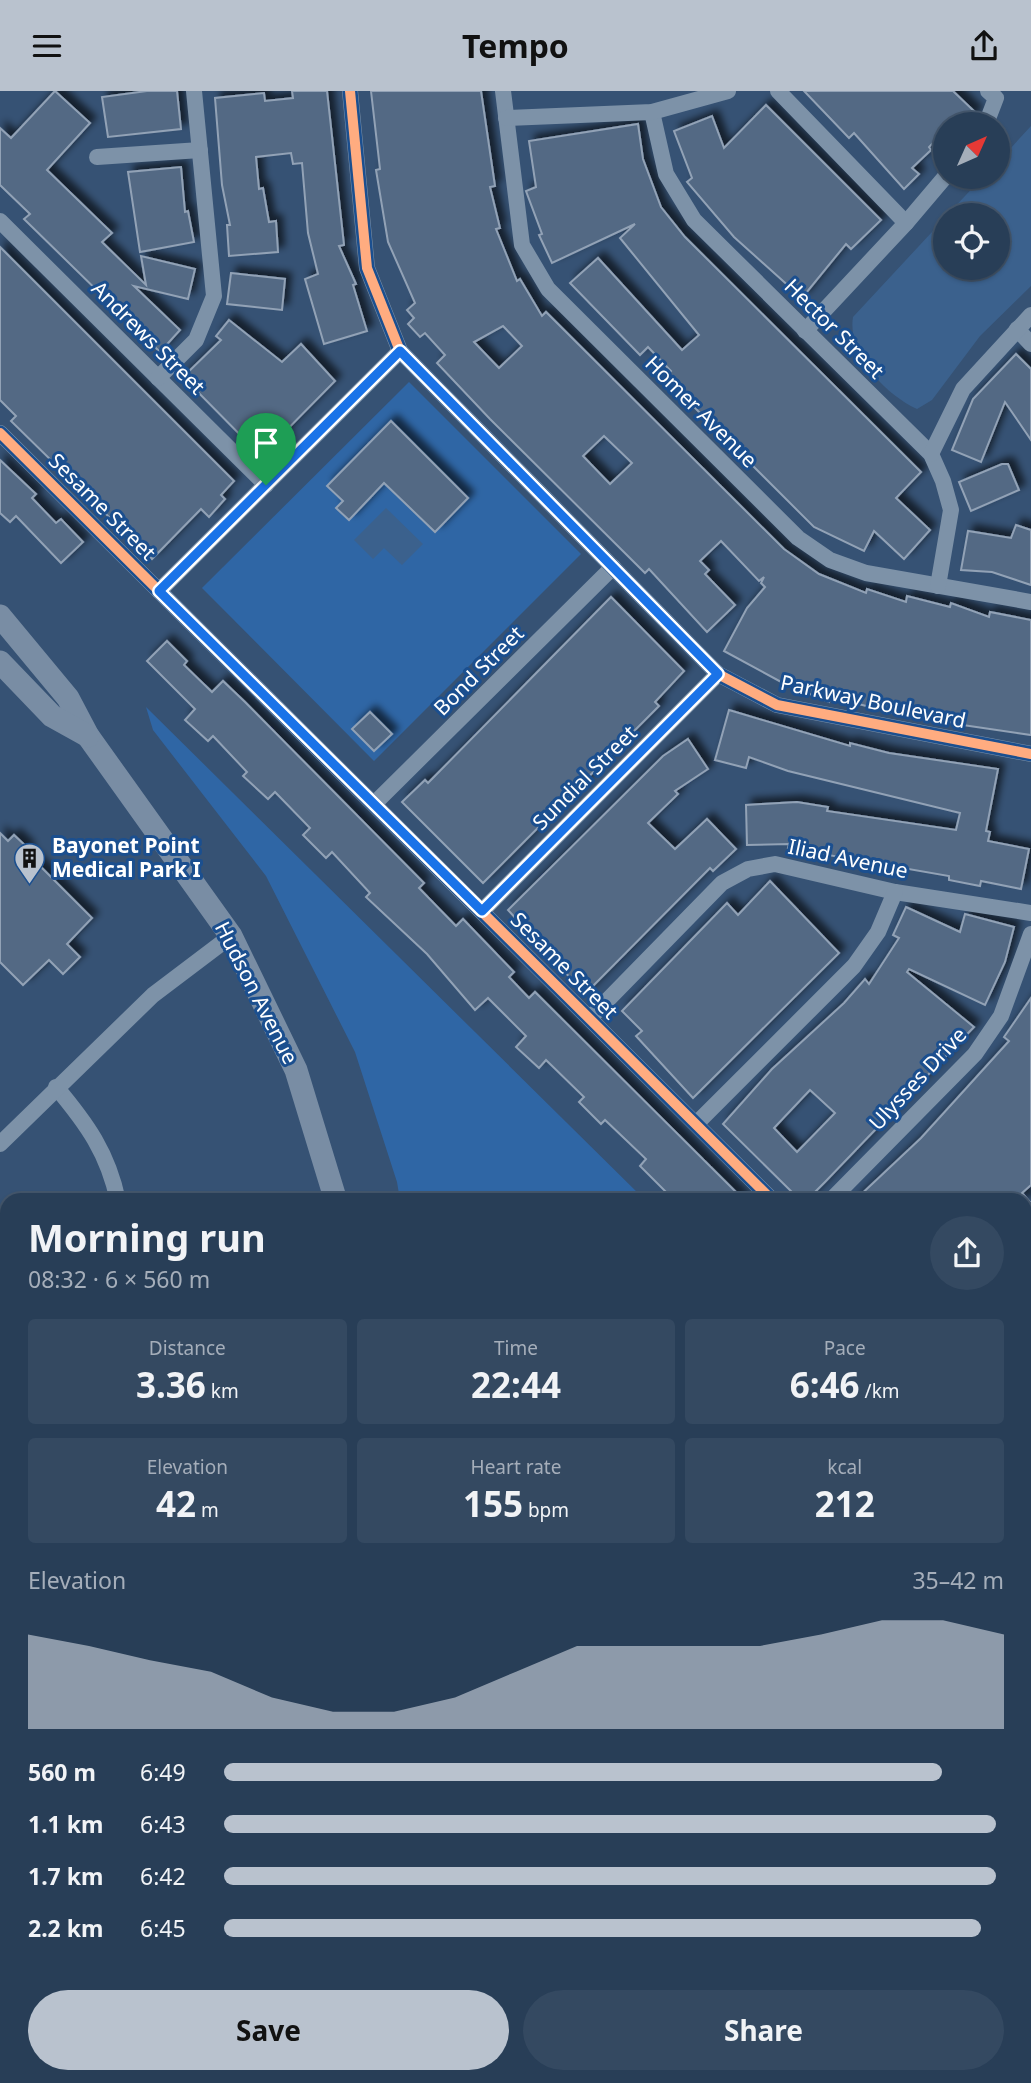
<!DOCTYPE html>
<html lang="en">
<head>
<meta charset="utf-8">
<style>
  :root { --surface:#283e57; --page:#344961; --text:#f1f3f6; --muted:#a5aeba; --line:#44576d; --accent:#b9c2ce }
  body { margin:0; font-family:"Noto Sans",sans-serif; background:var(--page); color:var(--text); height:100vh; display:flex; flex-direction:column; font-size:26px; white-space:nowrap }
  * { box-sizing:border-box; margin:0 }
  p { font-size:23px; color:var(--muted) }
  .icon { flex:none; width:38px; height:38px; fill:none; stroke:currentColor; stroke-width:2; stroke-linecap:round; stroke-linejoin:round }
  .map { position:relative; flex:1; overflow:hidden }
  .details { position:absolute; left:0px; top:1102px; width:1032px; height:891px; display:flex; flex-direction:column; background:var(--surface); border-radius:21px 21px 0 0; box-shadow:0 2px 5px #0004,0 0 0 2px var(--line) }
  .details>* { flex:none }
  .needle { width:46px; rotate:45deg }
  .tools { position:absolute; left:933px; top:21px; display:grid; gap:14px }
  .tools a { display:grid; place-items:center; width:77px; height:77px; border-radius:50%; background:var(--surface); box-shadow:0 2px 5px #0004,0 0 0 2px var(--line); font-size:35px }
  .pin { position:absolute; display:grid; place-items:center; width:60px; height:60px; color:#fff; margin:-72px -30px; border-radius:50% 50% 50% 0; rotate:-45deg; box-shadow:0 0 7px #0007 }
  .pin .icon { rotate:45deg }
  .round { display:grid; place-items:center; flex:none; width:74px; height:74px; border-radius:37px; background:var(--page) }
  .summary { display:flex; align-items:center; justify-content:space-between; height:119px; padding:0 28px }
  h1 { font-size:38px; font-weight:700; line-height:52px }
  .metrics { display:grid; grid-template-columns:repeat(3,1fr); gap:10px; height:119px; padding:7px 28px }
  .metrics div { display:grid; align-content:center; border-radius:7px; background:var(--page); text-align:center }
  .metrics b { font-size:35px; font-weight:700 }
  .metrics small { font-size:19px; font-weight:400 }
  .metrics p { font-size:19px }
  .chart { height:196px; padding:14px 28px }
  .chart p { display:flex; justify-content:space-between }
  .chart svg { width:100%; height:126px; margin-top:7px; fill:var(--accent); opacity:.7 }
  .primary-button { display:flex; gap:14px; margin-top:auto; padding:14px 28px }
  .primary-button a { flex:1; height:80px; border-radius:42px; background:var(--accent); color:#111; font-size:28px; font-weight:700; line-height:80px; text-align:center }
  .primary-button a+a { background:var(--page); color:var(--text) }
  ul { padding:0 28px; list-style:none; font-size:23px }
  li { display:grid; grid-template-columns:112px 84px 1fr; align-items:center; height:52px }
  li i { height:18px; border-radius:9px; background:var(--accent) }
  header { display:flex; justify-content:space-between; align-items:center; height:91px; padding:0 28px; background:var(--accent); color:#111; font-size:32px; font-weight:700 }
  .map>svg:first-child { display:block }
</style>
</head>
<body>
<header><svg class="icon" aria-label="menu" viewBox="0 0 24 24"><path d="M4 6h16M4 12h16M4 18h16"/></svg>Tempo<svg class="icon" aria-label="share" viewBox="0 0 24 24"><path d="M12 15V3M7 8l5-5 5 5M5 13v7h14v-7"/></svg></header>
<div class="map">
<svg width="1031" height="1992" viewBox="0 0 1031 1992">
  <defs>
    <filter id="shadow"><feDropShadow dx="6" dy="-6" stdDeviation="3.5" flood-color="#0009"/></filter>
  </defs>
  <rect width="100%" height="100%" fill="#365274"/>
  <g fill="#2f66a5">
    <polygon points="409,291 581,463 374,670 202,497"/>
    <polygon points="146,616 645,1109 400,1109 397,1091 355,961 266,785 153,639"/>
    <polygon points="1031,1354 1031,1992 893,1992 890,1986 1026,1986 1026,1360"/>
    <rect x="0" y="1599" width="7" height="233"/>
  </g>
  <g fill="#3b618d">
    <path d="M1031,35V195L980,245L932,309L917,318C885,303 847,263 853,226L945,127V177H998V124H947L983,86H998V71Z"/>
    <polygon points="386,417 423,453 402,474 384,457 373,468 354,449"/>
    <polygon points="7,1871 7,1986 90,1986 72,1992 0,1992 0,1873"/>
  </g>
  <g fill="#526984" stroke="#92a2b6" stroke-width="2" fill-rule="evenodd" filter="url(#shadow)">
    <polygon points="55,0 90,32 47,79 112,142 102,151 146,194 141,165 195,178 188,208 134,195 180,239 160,261 24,128 30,123 0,94 0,37 11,47"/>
    <polygon points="147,0 177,0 181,38 108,46 102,6"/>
    <polygon points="292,0 327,0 344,154 339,155 356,193 353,194 367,240 324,253 305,188 318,183 308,142 302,72 293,73 291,62 256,66 259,98 263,97 269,131 276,130 278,161 229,165 227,134 230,134 222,94 215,7 264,2 265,10 293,7"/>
    <path d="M371,0H481L495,95L490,96L500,137L496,138L517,190L520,188L542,225L546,221L784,458L819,483L866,502L867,498L906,511L907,505L950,516L951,512L989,526L990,521L1031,529V644L956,633L918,621L917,628L831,606L829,611L783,592L724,560L747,517L765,496L761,492L764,486L759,490L721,450L700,470L709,479L705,483L735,514L707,541L649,478L645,482L490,328L437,272L445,264L425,242L420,246L408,233L414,227L407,219L415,212L388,151L376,79L380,78ZM503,235L522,255L499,277L474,251ZM604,345L632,372L610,393L583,365Z"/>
    <polygon points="804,0 953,0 976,22 964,33 945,33 945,39 929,56 931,59 912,77 919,83 904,98 854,42 849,47"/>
    <polygon points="766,14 881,129 851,158 846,153 802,207 734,146 687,91 692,87 674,40 712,25 724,57"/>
    <polygon points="638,33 643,68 661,116 685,146 921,381 896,407 930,439 904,468 874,440 864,460 814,436 665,287 671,280 648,256 640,264 570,192 598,167 682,259 699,244 620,147 635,133 552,172 539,144 542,143 526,100 536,96 529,50"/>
    <polygon points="181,76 185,121 188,120 194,151 140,161 128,81"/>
    <polygon points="0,156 234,390 221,404 225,408 209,426 201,418 152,468 11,330 16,325 0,309"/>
    <polygon points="231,182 285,188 282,219 227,213"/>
    <polygon points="229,229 282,271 301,253 335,290 261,365 183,286 221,249 216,245"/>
    <polygon points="1016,263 1031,278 1031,349 1005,311 981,371 952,359 973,308"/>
    <polygon points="391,330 468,407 435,441 384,392 349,429 336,417 343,410 327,395"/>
    <polygon points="0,369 36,403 32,407 56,432 61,428 83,451 61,472 16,425 10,431 0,422"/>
    <polygon points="1002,373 1008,373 1019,399 971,420 959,391"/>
    <polygon points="1016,434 1031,439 1031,494 992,481 961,479 968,440 1011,447"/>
    <polygon points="611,506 684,580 655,611 659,615 483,792 402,711 425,689 428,692"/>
    <polygon points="167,550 187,570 184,574 212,601 223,590 245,611 424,792 419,797 456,835 463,828 514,881 509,886 529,907 535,901 745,1110 675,1110 640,1075 646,1068 605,1029 601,1033 579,1011 584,1006 546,969 539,977 516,956 526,945 488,907 475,919 427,863 366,806 370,802 332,761 326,767 303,744 310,737 275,701 268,708 243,685 247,681 213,645 208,650 185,629 195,618 147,570"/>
    <polygon points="729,619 850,655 850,652 889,662 998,678 986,740 990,741 988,750 1029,758 1021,798 981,790 980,795 949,789 949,785 788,757 789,753 747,754 746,714 797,711 828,716 827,720 956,739 960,722 788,680 749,666 746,677 715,669"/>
    <polygon points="370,621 392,643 374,660 352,638"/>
    <polygon points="688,648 708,678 675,700 678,703 648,732 675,758 707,728 736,758 713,780 710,777 585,903 508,819 663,665"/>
    <polygon points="0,742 8,750 14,744 28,757 25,760 92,827 67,853 80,866 63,883 49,869 23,894 0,871"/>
    <polygon points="770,790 839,862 693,1007 636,945 642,940 622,920 727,812 738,824"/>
    <path d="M906,816L960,841L965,823L1014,836L1005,871L985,914L909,878L907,881L974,936L825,1091L806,1110H801L723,1033L772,978L844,912L865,888L869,893L899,847L893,844ZM810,999L835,1022L797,1061L774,1037Z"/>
    <polygon points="1031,907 1031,1094 1022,1102 1029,1110 854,1110 921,1047 1009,950 1004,946"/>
  </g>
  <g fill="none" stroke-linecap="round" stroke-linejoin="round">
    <g stroke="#7d92a8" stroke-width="16">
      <polyline points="350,0 367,177 400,260 718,583 777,614 1031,663"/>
      <polyline points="503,0 522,154 548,198 798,447 830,469 866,482 1031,511"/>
      <polyline points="778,0 906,132"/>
      <polyline points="652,21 666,83 694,129 931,363 943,390 951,419 938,495"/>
      <polyline points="506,27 652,21 728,0"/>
      <polyline points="986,33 996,7 988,0"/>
      <polyline points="97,66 200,59"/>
      <polyline points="0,130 266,394"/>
      <polyline points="1017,238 1031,253"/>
      <polyline points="805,240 906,132 945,86"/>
      <polyline points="158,287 196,249 214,205 194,0"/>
      <polyline points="0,342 773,1110"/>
      <polyline points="931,363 963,298 1031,224"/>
      <polyline points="159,500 400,260"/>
      <polyline points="374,713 613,476"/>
      <polyline points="482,820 718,583"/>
      <polyline points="590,927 722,792 748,778 775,773 895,801 1031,822"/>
      <path d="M56,996C87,1033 108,1062 118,1110"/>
      <polyline points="696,1033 854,875 878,841 895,801"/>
      <polyline points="0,1053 153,904 231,845"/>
      <polyline points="830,1110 975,963 1001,925 1031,843"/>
      <polyline points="1026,1126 1031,1121"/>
      <polyline points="1026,1341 1031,1335"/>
      <polyline points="683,1986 698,1986"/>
      <polyline points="759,1986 762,1992"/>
      <polyline points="359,1988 432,1986"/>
    </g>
    <g stroke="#798da4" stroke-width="23">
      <polyline points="0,525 68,607 88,645 231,845 296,979 336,1110"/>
      <polyline points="0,571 52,625 88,645"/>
      <polyline points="359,1992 359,1986"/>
    </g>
    <defs>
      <g id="cycleway">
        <polyline points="350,0 367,177 400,260 718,583 777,614 1031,663"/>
        <polyline points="0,342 773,1110"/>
      </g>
    </defs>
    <use href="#cycleway" stroke="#1b4f8f" stroke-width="15"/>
    <use href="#cycleway" stroke="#ffac80" stroke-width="10"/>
  </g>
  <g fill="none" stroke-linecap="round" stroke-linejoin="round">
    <defs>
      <polygon id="route" points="400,260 718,583 482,820 159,500"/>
    </defs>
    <use href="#route" stroke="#fff" stroke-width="14"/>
    <use href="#route" stroke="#1a73e8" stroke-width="9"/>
  </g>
  <defs>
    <symbol id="building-pin" viewBox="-11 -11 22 30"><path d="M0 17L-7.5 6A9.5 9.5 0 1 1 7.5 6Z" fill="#b9c2ce" stroke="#1b4f8f"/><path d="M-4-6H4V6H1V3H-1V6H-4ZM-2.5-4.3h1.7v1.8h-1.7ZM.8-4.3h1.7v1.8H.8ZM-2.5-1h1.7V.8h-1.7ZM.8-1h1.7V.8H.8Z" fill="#111"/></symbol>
  </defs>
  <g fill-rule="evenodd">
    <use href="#building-pin" x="12" y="750" width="35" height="47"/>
  </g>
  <g text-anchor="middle" stroke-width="6" stroke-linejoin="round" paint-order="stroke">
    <g font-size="21" fill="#fff" stroke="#1b4f8f">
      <text transform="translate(834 238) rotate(45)" y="7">Hector Street</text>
      <text transform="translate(148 247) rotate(45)" y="7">Andrews Street</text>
      <text transform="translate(701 321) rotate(45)" y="7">Homer Avenue</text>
      <text transform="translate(102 416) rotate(45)" y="7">Sesame Street</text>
      <text transform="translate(479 580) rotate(-45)" y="7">Bond Street</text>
      <text transform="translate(873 611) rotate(12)" y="7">Parkway Boulevard</text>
      <text transform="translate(585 687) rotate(-45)" y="7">Sundial Street</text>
      <text transform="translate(848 768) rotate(12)" y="7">Iliad Avenue</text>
      <text transform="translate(564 875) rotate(45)" y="7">Sesame Street</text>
      <text transform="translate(256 902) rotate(63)" y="7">Hudson Avenue</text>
      <text transform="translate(918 988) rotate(-47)" y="7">Ulysses Drive</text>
    </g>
    <g font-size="21" font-weight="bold" fill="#fff" stroke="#1b4f8f" text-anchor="start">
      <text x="52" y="762">Bayonet Point<tspan x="52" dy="24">Medical Park I</tspan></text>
    </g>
  </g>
</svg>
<div class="tools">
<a><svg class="needle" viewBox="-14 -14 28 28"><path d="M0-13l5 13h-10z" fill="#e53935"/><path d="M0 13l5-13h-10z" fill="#a5aeba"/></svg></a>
<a><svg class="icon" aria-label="locate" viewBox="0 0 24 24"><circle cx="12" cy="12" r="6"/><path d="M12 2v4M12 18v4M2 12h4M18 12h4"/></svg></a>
</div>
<div class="pin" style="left:266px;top:394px;background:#1e9e55"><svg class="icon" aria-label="arrive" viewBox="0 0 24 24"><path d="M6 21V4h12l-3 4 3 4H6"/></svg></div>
<section class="details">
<div class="summary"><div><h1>Morning run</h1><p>08:32 · 6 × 560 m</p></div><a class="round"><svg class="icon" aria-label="share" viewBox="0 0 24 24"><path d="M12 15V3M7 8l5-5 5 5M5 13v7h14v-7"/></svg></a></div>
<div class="metrics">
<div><p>Distance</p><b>3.36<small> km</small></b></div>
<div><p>Time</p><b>22:44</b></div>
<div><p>Pace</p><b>6:46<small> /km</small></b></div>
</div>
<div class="metrics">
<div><p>Elevation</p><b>42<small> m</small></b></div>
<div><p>Heart rate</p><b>155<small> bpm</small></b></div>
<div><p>kcal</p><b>212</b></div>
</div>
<div class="chart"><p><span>Elevation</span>35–42 m</p>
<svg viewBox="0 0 160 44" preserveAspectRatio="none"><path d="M0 44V11L10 15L20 20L30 24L40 33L50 38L60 38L70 33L80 24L90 15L100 15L110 15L120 15L130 11L140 6L150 6L160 11V44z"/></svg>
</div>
<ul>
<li><b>560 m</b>6:49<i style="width:92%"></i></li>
<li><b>1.1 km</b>6:43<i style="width:99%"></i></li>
<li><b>1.7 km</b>6:42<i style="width:99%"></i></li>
<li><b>2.2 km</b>6:45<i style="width:97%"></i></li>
</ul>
<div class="primary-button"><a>Save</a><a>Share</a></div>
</section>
</div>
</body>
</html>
